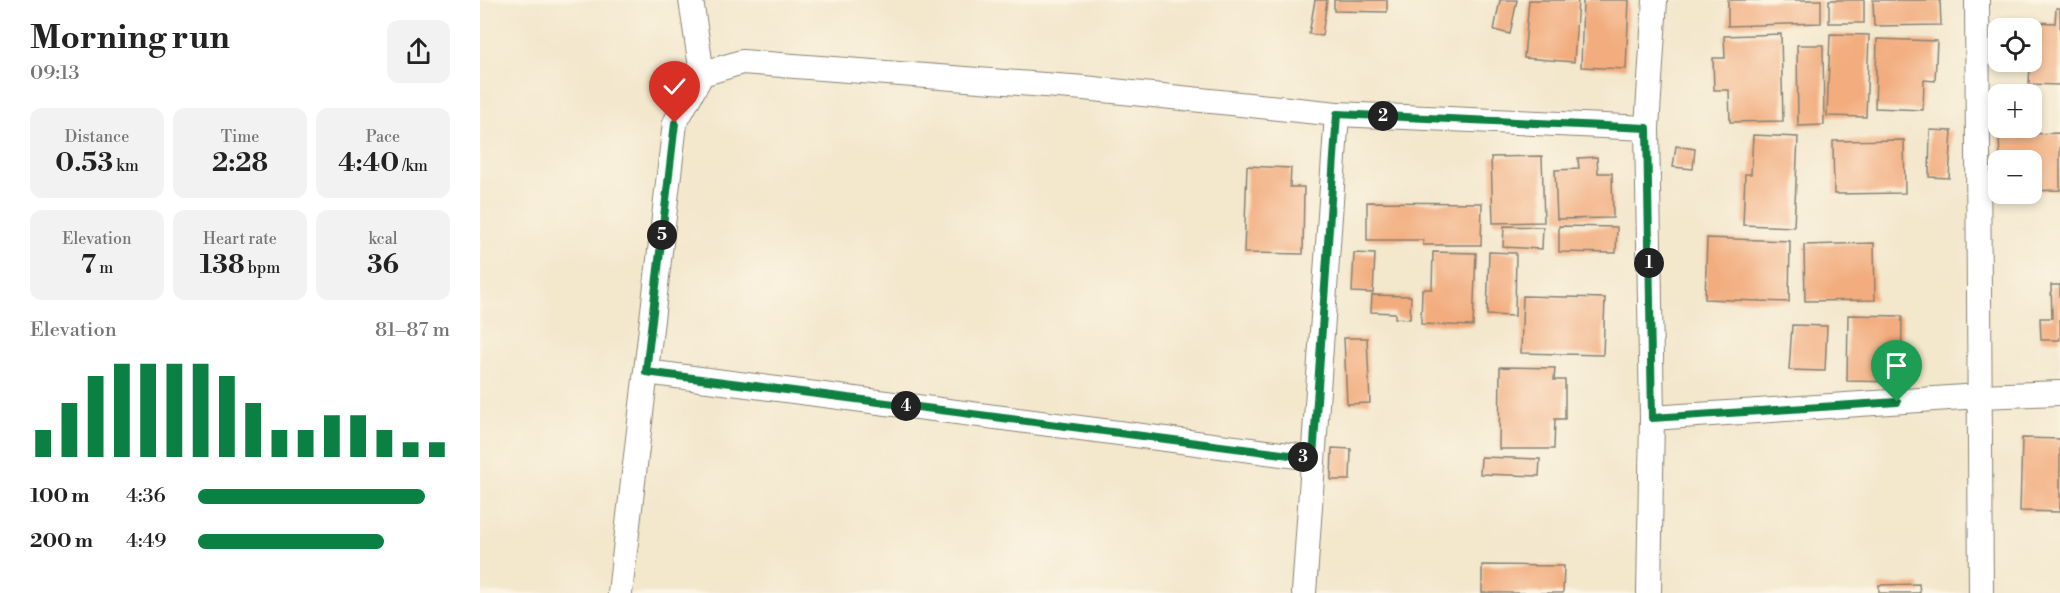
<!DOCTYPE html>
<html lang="en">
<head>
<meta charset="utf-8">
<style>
  :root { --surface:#fff; --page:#f2f2f2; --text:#222; --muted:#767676; --accent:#0b8043 }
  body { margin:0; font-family:"Libre Bodoni",serif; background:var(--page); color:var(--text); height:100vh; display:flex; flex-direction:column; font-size:22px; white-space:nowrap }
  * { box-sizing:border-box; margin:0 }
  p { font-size:20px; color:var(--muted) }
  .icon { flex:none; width:33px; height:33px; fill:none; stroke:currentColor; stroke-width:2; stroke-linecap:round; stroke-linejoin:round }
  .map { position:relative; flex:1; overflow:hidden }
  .side { display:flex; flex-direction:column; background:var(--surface); width:480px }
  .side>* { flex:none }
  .tools { position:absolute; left:1508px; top:18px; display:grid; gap:12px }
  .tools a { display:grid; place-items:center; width:54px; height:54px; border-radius:12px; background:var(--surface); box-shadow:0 3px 9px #0003; font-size:30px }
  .pin { position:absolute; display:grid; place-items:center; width:51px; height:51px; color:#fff; margin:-62px -26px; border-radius:50% 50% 50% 0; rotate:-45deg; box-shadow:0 0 6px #0007 }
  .pin .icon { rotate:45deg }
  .km { position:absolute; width:30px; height:30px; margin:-15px; border-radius:50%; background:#222; color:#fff; font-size:16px; line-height:30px; text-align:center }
  .round { display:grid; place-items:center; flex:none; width:63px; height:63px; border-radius:12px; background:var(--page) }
  .headline { display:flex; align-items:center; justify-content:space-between; height:102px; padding:0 30px }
  h1 { font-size:33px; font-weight:700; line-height:45px }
  .figures { display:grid; grid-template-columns:repeat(3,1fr); gap:9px; height:102px; padding:6px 30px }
  .figures div { display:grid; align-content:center; border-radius:12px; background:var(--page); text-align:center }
  .figures b { font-size:26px; font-weight:700 }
  .figures small { font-size:16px; font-weight:400 }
  .figures p { font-size:16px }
  .chart { height:168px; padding:12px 30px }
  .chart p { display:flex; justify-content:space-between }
  .chart svg { width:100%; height:108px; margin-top:6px; stroke:var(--accent); stroke-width:6 }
  ul { padding:0 30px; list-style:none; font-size:20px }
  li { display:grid; grid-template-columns:96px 72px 1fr; align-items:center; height:45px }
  li i { height:15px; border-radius:8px; background:var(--accent) }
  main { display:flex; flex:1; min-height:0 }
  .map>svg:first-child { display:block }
</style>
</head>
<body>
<main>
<section class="side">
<div class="headline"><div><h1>Morning run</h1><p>09:13</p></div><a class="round"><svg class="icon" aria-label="share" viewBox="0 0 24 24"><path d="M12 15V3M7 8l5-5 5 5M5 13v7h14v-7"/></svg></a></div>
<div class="figures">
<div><p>Distance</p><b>0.53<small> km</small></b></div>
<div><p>Time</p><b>2:28</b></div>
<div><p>Pace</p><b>4:40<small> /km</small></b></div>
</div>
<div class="figures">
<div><p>Elevation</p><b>7<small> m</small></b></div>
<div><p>Heart rate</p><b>138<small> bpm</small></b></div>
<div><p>kcal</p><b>36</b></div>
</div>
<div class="chart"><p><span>Elevation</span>81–87 m</p>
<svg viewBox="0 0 160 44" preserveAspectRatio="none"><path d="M5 44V33M15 44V22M25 44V11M35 44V6M45 44V6M55 44V6M65 44V6M75 44V11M85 44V22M95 44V33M105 44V33M115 44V27M125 44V27M135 44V33M145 44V38M155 44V38"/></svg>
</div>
<ul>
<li><b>100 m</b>4:36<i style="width:90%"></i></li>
<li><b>200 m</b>4:49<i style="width:74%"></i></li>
</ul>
</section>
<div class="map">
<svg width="1580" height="593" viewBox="0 0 1580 593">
  <rect width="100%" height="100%" fill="#fcf5e5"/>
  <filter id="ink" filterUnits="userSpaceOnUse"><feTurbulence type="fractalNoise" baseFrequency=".0167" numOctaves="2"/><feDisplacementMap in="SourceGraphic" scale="12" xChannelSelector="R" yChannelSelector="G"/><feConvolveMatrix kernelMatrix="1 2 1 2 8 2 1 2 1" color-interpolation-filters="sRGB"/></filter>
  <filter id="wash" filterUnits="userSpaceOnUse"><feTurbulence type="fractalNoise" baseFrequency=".008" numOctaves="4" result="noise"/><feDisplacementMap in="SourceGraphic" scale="24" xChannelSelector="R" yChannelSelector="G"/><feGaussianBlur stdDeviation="1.35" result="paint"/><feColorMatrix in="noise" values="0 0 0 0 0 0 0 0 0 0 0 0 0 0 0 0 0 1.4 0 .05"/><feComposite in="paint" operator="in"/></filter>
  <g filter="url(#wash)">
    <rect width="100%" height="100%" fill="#f3e7cc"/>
    <g id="blocks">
      <g fill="#f2ac7d">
        <polygon points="835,0 847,0 842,36 829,34"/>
        <polygon points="854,0 907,0 907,12 854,11"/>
        <polygon points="1020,0 1037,0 1030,34 1014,30"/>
        <polygon points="1049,0 1098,0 1094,62 1044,58"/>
        <polygon points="1103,0 1149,0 1146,69 1101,67"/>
        <polygon points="1248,0 1341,0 1341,23 1248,26"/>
        <rect x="1349" y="0" width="35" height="23"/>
        <polygon points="1393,0 1460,0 1461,25 1394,26"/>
        <polygon points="1576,8 1580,8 1580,85 1549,84 1552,22 1575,23"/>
        <polygon points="1301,34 1303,121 1250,122 1249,90 1234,90 1233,58 1245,58 1244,36"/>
        <polygon points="1350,34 1389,35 1386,117 1347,116"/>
        <polygon points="1397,39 1457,41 1455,81 1444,80 1443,110 1395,108"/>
        <polygon points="1317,45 1343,45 1344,125 1318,126"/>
        <polygon points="1450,130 1472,131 1469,178 1449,177"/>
        <polygon points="1580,133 1580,190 1551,191 1551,160 1520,160 1519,135"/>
        <polygon points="1273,135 1318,137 1314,227 1263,225 1265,174 1271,174"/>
        <polygon points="1424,140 1425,193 1354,194 1353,141"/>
        <polygon points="1196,146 1215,149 1213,169 1193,167"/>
        <polygon points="1062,156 1064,222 1013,223 1011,157"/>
        <polygon points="1117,157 1118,173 1132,173 1133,218 1077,219 1075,170 1099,169 1098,158"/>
        <polygon points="767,166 811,168 810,187 824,187 823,254 764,253"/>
        <polygon points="887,202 1002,203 1001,245 943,245 943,240 887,240"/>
        <polygon points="1024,226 1063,227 1062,249 1023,247"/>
        <polygon points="1079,226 1137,227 1136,253 1079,252"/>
        <polygon points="1227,238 1310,241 1309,302 1225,299"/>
        <polygon points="1394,243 1395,300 1325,301 1324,245"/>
        <polygon points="953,252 996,253 993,326 941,324 942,289 952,289"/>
        <polygon points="1009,252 1036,253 1035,316 1007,315"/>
        <polygon points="874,253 895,254 893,293 872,292"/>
        <polygon points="1571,285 1580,285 1580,340 1561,340 1560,318 1572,318"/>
        <polygon points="892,295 931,296 930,319 915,318 915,313 891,312"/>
        <polygon points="1043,296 1125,298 1123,355 1041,353"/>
        <polygon points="1368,315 1422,316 1421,382 1367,381"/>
        <polygon points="1312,325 1347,326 1345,371 1309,370"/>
        <polygon points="864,338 887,338 890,403 867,404"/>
        <polygon points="1020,367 1075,368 1074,380 1085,380 1085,419 1075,419 1074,449 1019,449"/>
        <polygon points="1542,438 1580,439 1580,512 1540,511"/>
        <polygon points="852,448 871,449 870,480 851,480"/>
        <polygon points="1001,457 1060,459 1059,476 1000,474"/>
        <polygon points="1002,565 1084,566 1083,593 1002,593"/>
        <polygon points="1439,584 1440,593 1399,593 1399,585"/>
      </g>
    </g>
  </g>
  <g filter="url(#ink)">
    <use href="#blocks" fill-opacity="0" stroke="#888274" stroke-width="1.5"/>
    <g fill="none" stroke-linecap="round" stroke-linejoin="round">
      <defs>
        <g id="street">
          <polyline points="211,0 222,74"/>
          <polyline points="1497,0 1501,593"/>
          <polyline points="166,372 833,458"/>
          <polyline points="1172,418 1499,396 1580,393"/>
          <polyline points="140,593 195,123 222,74 262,62 604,88 857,114 1167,128"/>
          <polyline points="824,593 857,114"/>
          <polyline points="1169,593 1172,418 1167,128 1175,0"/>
        </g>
      </defs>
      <use href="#street" stroke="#888274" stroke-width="26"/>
      <use href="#street" stroke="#fff" stroke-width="24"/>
    </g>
  </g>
  <g fill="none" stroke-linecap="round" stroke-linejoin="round" filter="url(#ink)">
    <defs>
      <polyline id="route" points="195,123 166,372 833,458 857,114 1167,128 1172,418 1417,402"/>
    </defs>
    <use href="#route" stroke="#fff" stroke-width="12"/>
    <use href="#route" stroke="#0b8043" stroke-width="8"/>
  </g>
</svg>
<div class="tools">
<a><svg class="icon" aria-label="locate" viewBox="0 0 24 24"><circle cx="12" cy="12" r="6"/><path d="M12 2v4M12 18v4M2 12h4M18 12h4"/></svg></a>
<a>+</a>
<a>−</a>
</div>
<div class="pin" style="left:1417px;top:402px;background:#1e9e55"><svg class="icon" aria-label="arrive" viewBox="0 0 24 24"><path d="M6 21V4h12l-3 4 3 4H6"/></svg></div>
<div class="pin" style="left:195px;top:123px;background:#d93025"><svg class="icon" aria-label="check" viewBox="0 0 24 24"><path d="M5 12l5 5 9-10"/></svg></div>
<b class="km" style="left:1169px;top:263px">1</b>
<b class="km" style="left:903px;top:116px">2</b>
<b class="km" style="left:823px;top:457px">3</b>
<b class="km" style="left:426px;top:406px">4</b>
<b class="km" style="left:182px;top:235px">5</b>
</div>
</main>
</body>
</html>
